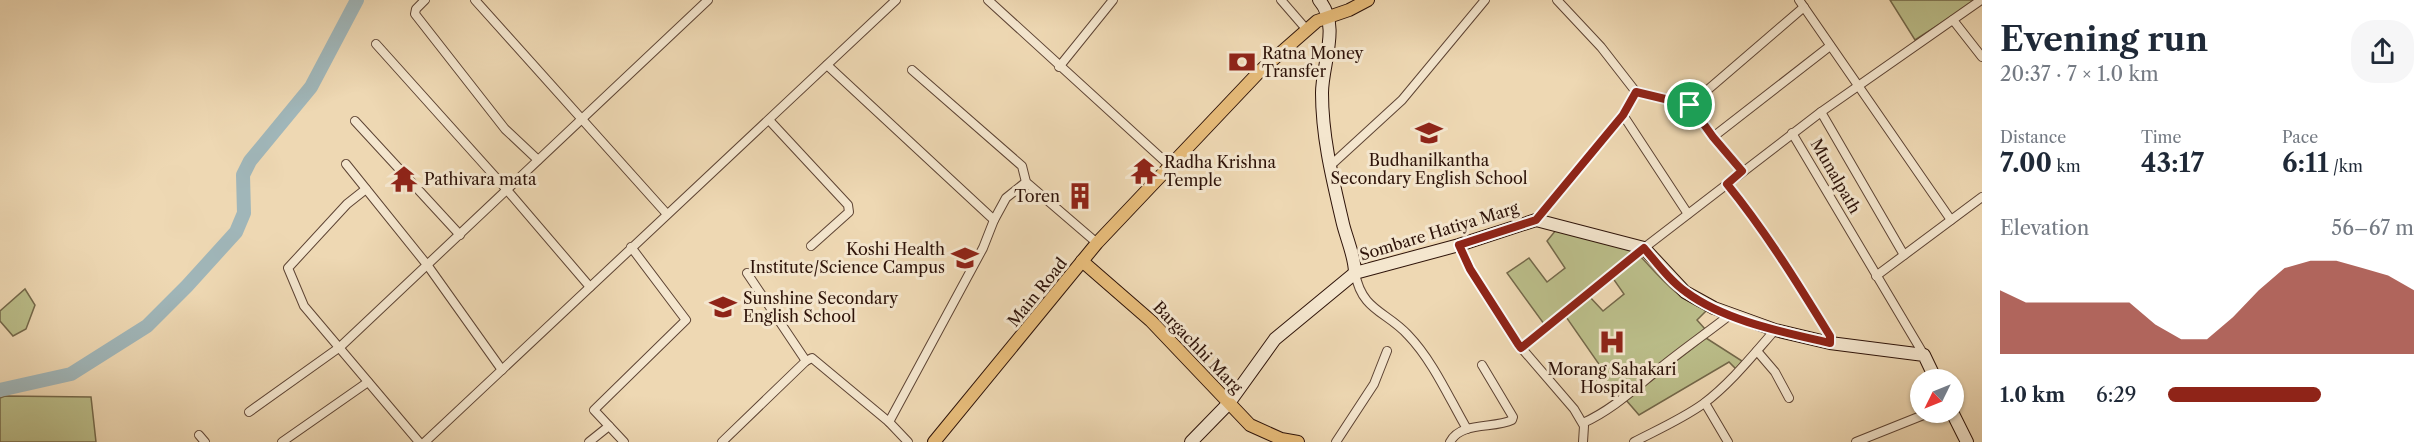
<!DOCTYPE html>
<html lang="en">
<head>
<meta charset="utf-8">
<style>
  :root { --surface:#fff; --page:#f6f6f7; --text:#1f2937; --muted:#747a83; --accent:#8f2418 }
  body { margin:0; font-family:"Libre Caslon Text",serif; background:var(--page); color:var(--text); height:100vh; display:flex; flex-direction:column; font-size:22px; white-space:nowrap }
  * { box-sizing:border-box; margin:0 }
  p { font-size:20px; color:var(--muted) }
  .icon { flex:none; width:33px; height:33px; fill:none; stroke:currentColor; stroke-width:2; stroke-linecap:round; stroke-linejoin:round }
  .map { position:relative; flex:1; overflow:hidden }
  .panel { display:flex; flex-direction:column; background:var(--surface); width:450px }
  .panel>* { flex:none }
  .needle { width:39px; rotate:227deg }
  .fabs { position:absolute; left:1910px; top:369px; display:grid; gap:12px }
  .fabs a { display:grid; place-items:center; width:54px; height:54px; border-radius:50%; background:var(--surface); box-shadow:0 2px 4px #0004; font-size:30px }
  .pin { position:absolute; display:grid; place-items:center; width:51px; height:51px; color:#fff; margin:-26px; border:3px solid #fff; border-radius:50%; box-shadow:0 2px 6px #0007 }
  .round { display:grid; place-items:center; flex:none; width:63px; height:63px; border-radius:24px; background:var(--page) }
  .summary { display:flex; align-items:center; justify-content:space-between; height:102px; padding:0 18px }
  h1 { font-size:33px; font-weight:700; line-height:45px }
  .metrics { display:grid; grid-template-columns:repeat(3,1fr); gap:9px; height:102px; padding:6px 18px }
  .metrics div { display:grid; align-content:center }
  .metrics b { font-size:26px; font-weight:700 }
  .metrics small { font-size:16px; font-weight:400 }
  .metrics p { font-size:16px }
  .chart { height:168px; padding:12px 18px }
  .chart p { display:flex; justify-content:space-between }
  .chart svg { width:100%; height:108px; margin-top:6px; fill:var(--accent); opacity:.7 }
  ul { padding:0 18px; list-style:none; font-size:20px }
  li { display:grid; grid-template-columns:96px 72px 1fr; align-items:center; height:45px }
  li i { height:15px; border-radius:8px; background:var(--accent) }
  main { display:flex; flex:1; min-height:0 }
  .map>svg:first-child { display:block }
</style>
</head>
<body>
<main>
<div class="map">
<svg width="1982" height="442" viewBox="0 0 1982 442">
  <rect width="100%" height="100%" fill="#eed8b3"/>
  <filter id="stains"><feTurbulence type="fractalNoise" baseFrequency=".00333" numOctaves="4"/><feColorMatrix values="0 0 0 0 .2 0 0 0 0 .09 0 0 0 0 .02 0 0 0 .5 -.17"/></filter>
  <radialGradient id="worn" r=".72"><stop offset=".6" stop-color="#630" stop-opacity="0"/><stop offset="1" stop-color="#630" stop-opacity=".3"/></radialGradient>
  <g fill="#bbbe8a" stroke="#74684a" stroke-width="1.5">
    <polygon points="1890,0 1977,0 1915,40"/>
    <polygon points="1556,230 1635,251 1544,324 1507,273 1529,258 1547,282 1565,268 1547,241"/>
    <path d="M1641,257C1661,278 1678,300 1707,310L1697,320L1705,329L1625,393C1609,392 1600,389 1587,379L1601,367L1564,314L1588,295L1603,311L1624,294L1612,277Z"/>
    <polygon points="25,289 35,305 26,329 13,336 0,321 0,311"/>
    <polygon points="1706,338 1742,361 1736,369 1729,362 1639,415 1626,400"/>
    <polygon points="5,396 91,397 96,442 0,442 0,398"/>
  </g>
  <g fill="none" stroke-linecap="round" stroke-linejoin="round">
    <polyline stroke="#a0b6b9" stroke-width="14" points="0,390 71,374 147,326 187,286 236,232 244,213 243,175 250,161 311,87 357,0"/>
    <defs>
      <g id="street">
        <polyline points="425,0 416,9 415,14 505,129 538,160"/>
        <polyline points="475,0 666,213"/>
        <polyline points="988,0 1170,166"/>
        <polyline points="1281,0 1307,30"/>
        <polyline points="1799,0 1951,220"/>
        <polyline points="1953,20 1982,57"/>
        <polyline points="376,44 507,190 590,287"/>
        <polyline points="827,65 994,220"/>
        <polyline points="1059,67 1113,0"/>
        <polyline points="912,70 1022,166 1026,182 1097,243"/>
        <polyline points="1636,92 1690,105 1713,137 1742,171"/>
        <polyline points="1690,105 1804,7"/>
        <polyline points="1821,112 1904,255"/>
        <polyline points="1623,115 1688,214"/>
        <polyline points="769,120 848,205 849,212 811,246"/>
        <polyline points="355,121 460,235"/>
        <polyline points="1792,133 1924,355"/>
        <polyline points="1713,137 1830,46"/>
        <polyline points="346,164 428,266 502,370"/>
        <polyline points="1330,166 1402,100 1485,0"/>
        <path d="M1727,184C1766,232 1798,284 1830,336V343"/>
        <polyline points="366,189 347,204 288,268 304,306 419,442"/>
        <polyline points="1536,220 1623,115 1636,92 1601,47 1557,0"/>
        <polyline points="1459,245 1470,269 1518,344 1574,409 1584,426 1583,442"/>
        <polyline points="747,273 806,361"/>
        <path d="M1355,273C1362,311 1386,311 1408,335C1433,361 1449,398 1467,429"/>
        <polyline points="1876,276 1982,197"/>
        <polyline points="1521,348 1644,248 1821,112 1981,0"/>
        <polyline points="1757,351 1775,372 1789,398"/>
        <polyline points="1705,403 1728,442"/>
        <polyline points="249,412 340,347 708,0"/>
        <polyline points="889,422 983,248 994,220 1006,198 1026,182"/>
        <path d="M1583,423C1612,410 1634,389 1659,369C1682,350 1707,333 1731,314"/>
        <polyline points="199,435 205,442"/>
        <polyline points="282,442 368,382"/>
        <polyline points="425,442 896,0"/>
        <polyline points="589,442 609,426"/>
        <polyline points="624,442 594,410 686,320 631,247"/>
        <polyline points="722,442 806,361 812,358 889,422 908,442"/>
        <polyline points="1336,442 1374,384 1387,351"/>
        <path d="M1450,442C1461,421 1494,429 1512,420L1513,417L1482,365"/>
        <path d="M1634,442C1657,430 1682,419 1703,404C1730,384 1753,355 1775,330"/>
        <polyline points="1856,442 1931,412"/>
      </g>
      <g id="secondary">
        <path d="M1319,0C1341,25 1322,64 1322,93C1322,138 1333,181 1343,224C1347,240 1355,257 1355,273"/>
        <polyline points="1355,273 1459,245 1536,220 1644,248 1685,292 1714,308 1775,330 1830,343 1924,355 1936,380"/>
        <polyline points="1952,412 1967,442"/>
        <polyline points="1191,442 1229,403 1275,339 1355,273"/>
      </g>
      <g id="primary">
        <polyline points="1082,261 1151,321 1250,425 1281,439 1298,442"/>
        <polyline points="934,442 1097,243 1260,71 1317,21 1349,10 1368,0"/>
      </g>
    </defs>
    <use href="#street" stroke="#5e4434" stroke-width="10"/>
    <use href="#secondary" stroke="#2e1309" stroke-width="14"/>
    <use href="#primary" stroke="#2e1309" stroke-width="14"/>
    <use href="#street" stroke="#f4e6ce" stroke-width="8"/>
    <use href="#secondary" stroke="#f4e6ce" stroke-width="12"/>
    <use href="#primary" stroke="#e7bc7a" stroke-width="12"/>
  </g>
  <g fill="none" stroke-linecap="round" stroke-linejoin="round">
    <defs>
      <path id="route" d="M1636,92L1690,105L1713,137L1742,171L1727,184C1766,232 1798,284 1830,336V343C1783,332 1725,321 1686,292C1670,281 1657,263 1644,248L1521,348L1518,344L1470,269L1459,245L1536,220L1623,115Z"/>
    </defs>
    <use href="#route" stroke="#fff" stroke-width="12"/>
    <use href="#route" stroke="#8f2418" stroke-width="8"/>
  </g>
  <defs>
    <symbol id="bank-bare" viewBox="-9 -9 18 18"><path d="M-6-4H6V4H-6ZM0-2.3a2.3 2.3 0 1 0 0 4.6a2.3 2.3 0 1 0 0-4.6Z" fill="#8f2418" stroke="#f4e6ce" stroke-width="2.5" paint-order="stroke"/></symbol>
    <symbol id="school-bare" viewBox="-9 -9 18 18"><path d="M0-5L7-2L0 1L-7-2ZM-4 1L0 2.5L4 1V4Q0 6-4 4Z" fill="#8f2418" stroke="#f4e6ce" stroke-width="2.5" paint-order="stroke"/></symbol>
    <symbol id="temple-bare" viewBox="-9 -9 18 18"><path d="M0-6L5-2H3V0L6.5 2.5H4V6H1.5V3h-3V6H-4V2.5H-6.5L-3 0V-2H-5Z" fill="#8f2418" stroke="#f4e6ce" stroke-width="2.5" paint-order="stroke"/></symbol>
    <symbol id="building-bare" viewBox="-9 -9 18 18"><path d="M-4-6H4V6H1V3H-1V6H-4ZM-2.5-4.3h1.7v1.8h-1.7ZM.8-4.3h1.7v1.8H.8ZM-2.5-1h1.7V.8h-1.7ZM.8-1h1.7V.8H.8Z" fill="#8f2418" stroke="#f4e6ce" stroke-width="2.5" paint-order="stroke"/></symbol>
    <symbol id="hospital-bare" viewBox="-9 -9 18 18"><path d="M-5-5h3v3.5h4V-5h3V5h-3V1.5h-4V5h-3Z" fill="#8f2418" stroke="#f4e6ce" stroke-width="2.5" paint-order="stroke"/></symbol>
  </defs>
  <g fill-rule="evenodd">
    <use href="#bank-bare" x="1223" y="43" width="38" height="38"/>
    <use href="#school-bare" x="1410" y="114" width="38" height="38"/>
    <use href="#temple-bare" x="1125" y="152" width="38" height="38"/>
    <use href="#temple-bare" x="385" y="160" width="38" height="38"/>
    <use href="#building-bare" x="1061" y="177" width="38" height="38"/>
    <use href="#school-bare" x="946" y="239" width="38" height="38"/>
    <use href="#school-bare" x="704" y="288" width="38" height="38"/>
    <use href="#hospital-bare" x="1593" y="323" width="38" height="38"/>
  </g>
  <g text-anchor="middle" stroke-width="6" stroke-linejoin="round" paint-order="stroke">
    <g font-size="16" fill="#2e1309" stroke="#f4e6ce" text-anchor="start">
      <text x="1262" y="59">Ratna Money<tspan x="1262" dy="18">Transfer</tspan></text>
      <text x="1429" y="166" text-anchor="middle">Budhanilkantha<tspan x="1429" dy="18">Secondary English School</tspan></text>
      <text x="1164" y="168">Radha Krishna<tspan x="1164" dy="18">Temple</tspan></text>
      <text x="424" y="185">Pathivara mata</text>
      <text x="1060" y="202" text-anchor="end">Toren</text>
      <text x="945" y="255" text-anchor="end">Koshi Health<tspan x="945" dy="18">Institute/Science Campus</tspan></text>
      <text x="743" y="304">Sunshine Secondary<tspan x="743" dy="18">English School</tspan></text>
      <text x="1612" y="375" text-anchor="middle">Morang Sahakari<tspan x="1612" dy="18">Hospital</tspan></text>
    </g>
    <g font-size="16" fill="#2e1309" stroke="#f4e6ce">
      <text transform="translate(1836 176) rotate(60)" y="6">Munalpath</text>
      <text transform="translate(1439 231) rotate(-17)" y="6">Sombare Hatiya Marg</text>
      <text transform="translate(1037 292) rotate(-51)" y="6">Main Road</text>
      <text transform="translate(1198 347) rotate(46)" y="6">Bargachhi Marg</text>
    </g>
  </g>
  <rect width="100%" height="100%" filter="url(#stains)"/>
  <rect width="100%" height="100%" fill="url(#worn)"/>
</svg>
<div class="fabs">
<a><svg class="needle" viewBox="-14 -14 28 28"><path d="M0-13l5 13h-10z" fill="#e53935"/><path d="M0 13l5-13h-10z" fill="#747a83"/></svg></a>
</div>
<div class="pin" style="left:1690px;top:105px;background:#1e9e55"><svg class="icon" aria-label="arrive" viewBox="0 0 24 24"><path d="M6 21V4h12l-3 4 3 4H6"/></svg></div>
</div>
<section class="panel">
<div class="summary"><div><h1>Evening run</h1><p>20:37 · 7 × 1.0 km</p></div><a class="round"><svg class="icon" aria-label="share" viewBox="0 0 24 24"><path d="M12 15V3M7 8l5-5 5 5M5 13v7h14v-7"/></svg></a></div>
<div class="metrics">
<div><p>Distance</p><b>7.00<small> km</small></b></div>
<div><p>Time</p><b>43:17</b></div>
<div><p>Pace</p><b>6:11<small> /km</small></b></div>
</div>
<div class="chart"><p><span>Elevation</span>56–67 m</p>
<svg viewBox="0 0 160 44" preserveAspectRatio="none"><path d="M0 44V18L10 23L20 23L30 23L40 23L50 23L60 32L70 38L80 38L90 29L100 18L110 9L120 6L130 6L140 9L150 12L160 18V44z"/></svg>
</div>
<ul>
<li><b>1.0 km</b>6:29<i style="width:62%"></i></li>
</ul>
</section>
</main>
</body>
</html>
